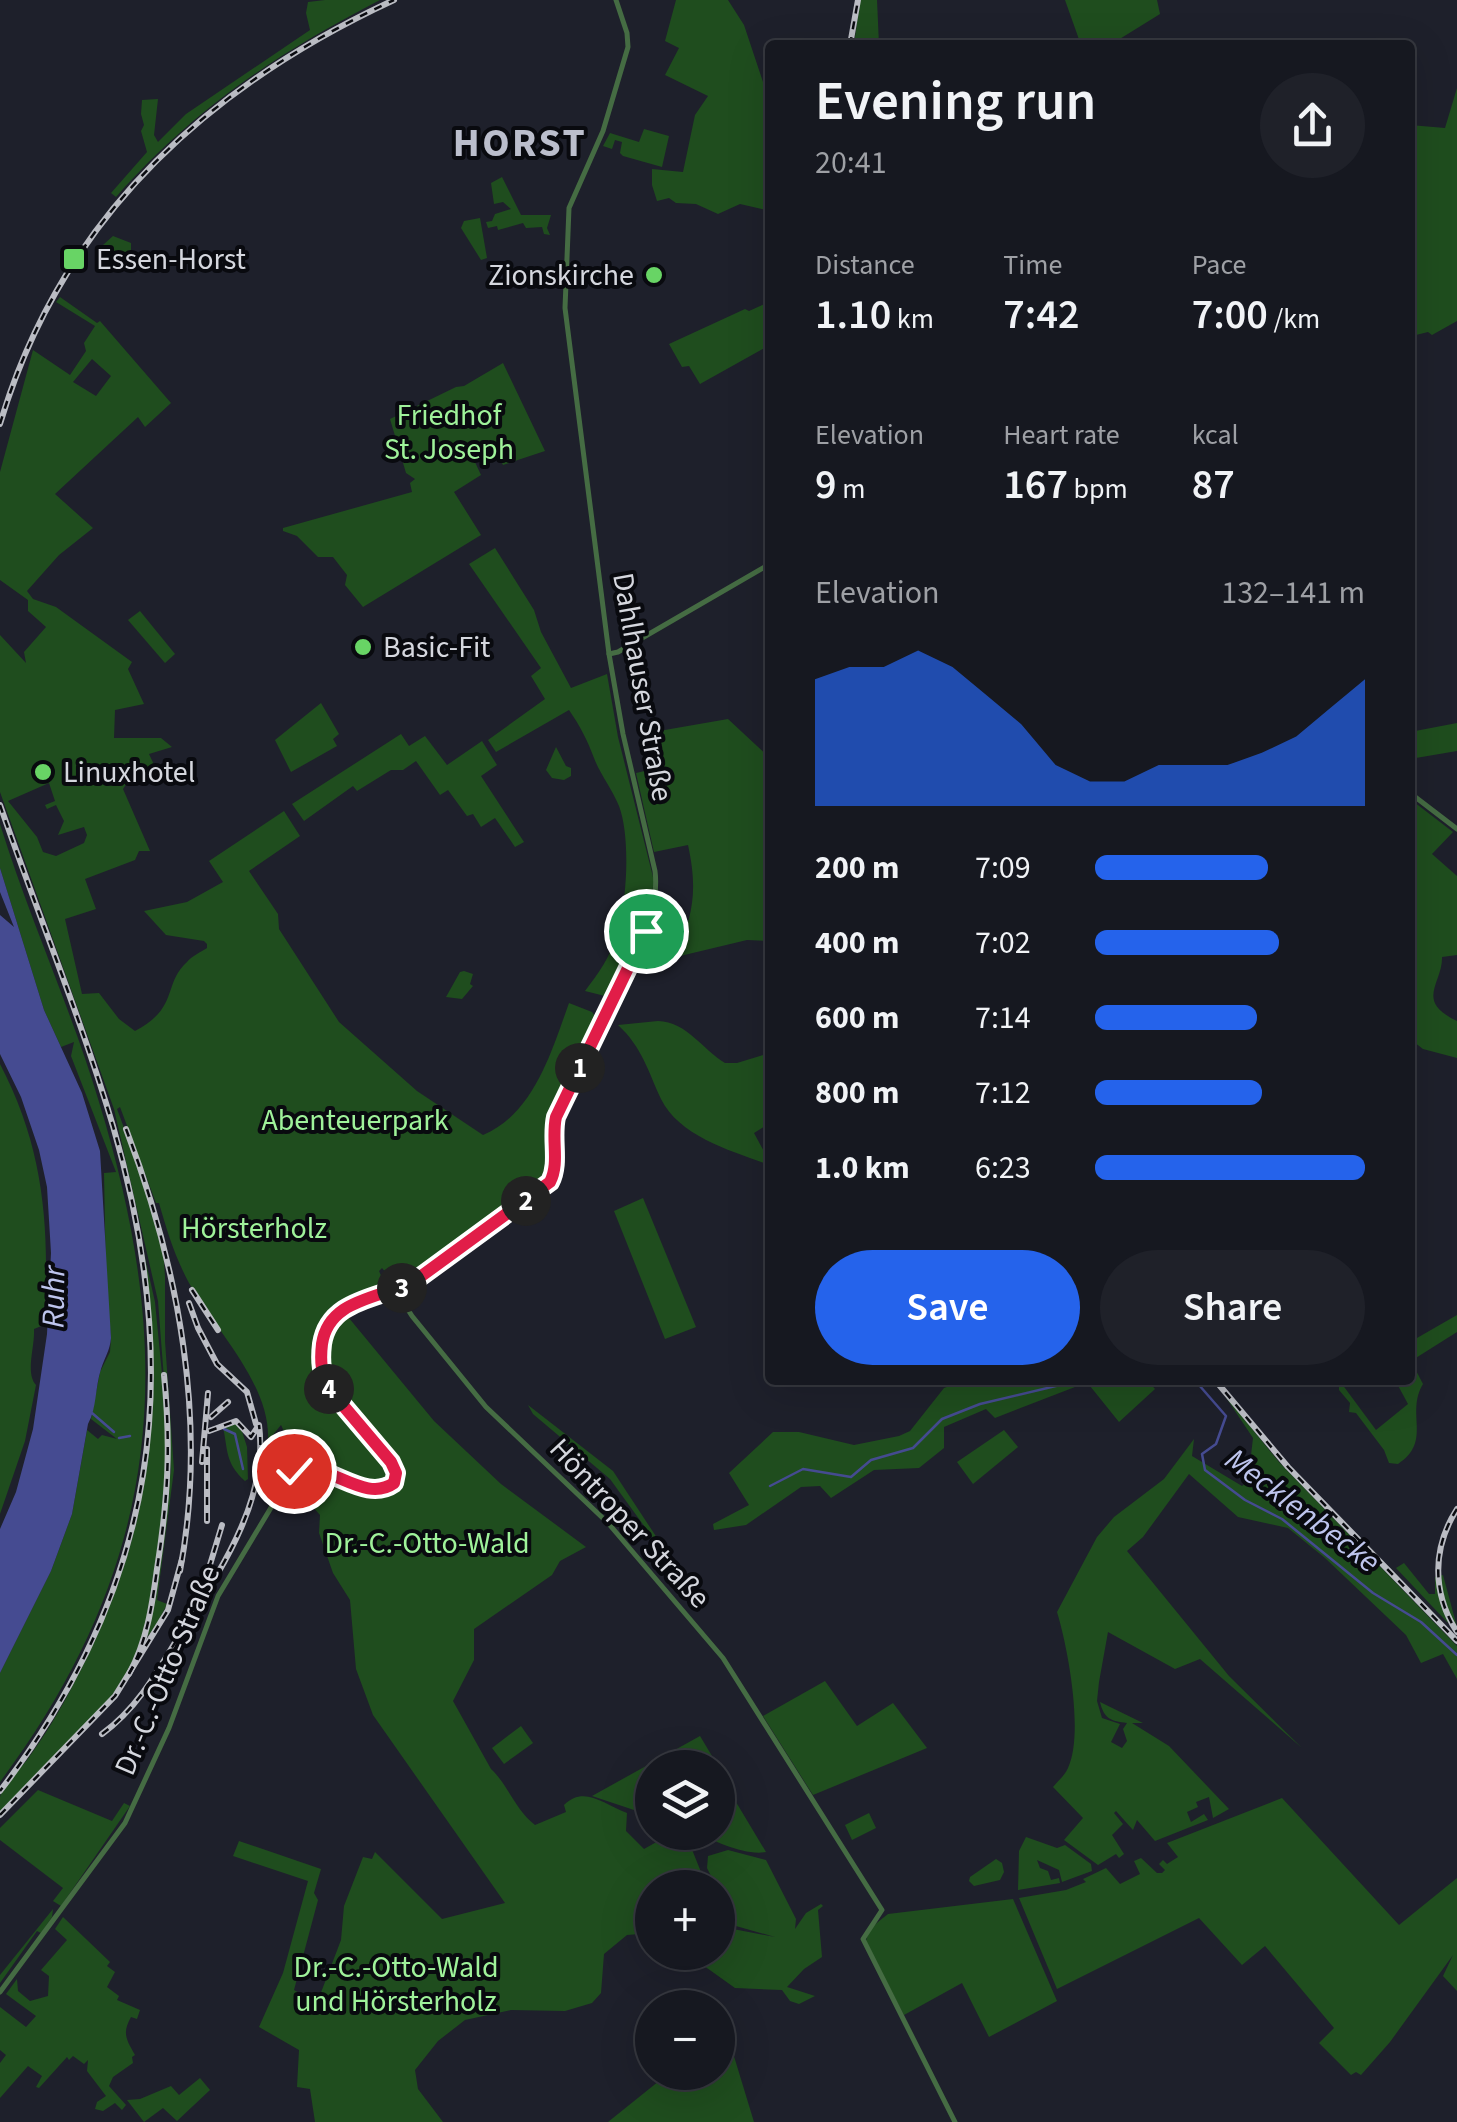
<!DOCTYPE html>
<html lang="en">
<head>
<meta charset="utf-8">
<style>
  :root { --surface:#161820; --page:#1f2129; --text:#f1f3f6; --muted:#9ea0a5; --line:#35373e; --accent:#2563eb }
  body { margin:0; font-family:"Source Sans 3",sans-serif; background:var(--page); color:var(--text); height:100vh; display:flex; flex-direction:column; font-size:38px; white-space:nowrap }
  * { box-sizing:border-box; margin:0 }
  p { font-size:32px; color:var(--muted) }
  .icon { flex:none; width:55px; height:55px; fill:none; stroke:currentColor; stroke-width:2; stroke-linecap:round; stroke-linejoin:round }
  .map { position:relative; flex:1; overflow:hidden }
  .sheet { position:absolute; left:765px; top:40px; width:650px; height:1345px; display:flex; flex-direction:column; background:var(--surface); border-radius:10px; box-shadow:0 10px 40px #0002,0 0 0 2px var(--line) }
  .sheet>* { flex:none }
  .buttons { position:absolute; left:635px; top:1750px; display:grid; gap:20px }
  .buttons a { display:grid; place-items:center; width:100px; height:100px; border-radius:50%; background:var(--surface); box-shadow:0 10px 40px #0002,0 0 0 2px var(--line); font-size:50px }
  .pin { position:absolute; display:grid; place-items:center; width:85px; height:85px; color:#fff; margin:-42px; border:5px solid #fff; border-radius:50%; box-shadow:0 2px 10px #0007 }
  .km { position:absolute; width:50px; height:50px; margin:-25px; border-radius:50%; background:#222; color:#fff; font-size:28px; line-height:50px; text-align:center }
  .round { display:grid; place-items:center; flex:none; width:105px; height:105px; border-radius:52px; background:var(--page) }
  .summary { display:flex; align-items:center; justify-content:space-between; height:170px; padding:0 50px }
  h1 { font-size:55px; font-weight:600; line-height:75px }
  .stats { display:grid; grid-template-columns:repeat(3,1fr); gap:15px; height:170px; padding:10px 50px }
  .stats div { display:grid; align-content:center }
  .stats b { font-size:42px; font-weight:600 }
  .stats small { font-size:28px; font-weight:400 }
  .stats p { font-size:28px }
  .chart { height:280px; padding:20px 50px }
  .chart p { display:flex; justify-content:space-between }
  .chart svg { width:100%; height:180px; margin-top:10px; fill:var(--accent); opacity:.7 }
  .button { display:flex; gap:20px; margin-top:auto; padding:20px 50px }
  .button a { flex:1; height:115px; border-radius:60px; background:var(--accent); color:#fff; font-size:40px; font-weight:600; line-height:115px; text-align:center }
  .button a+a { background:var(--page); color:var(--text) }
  ul { padding:0 50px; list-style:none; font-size:32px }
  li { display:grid; grid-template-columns:160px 120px 1fr; align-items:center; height:75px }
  li i { height:25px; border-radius:12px; background:var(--accent) }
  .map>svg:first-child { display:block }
</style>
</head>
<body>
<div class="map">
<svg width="1457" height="2122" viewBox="0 0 1457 2122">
  <rect width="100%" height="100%" fill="#1e202b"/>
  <g fill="#1f4d1e" fill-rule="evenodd">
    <path d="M325,0H380C276,54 195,108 116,197L111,193L147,152L141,131L144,125L141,114L142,100L158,99L154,135L158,142L186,114L310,30L306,13L308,2Z"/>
    <polygon points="676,0 728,0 744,25 770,103 770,211 740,204 718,214 696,204 676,203 669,198 657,201 652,185 652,169 683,172 695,115 708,96 665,75 679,48 665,41"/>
    <polygon points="860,0 877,0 879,45 854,45"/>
    <polygon points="1065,0 1157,0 1160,14 1110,45 1081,45"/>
    <polygon points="1457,88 1457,321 1432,335 1428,332 1412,336 1410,125 1445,128"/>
    <polygon points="644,129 669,136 662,167 623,156 620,153 622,142 615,140 612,149 603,146 610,133 639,142"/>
    <polygon points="502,177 521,215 551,215 547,228 550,235 544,234 542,227 526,228 523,223 498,230 497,226 488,228 486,222 492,221 495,214 511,209 503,202 494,204 491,183"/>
    <polygon points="480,218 487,258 481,260 461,228 464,221"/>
    <polygon points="113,236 131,243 131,250 110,259 103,245"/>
    <path d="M60,297L97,323L100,321L171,403L145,427L138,417L55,494L93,528L59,555L27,591L33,599L56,607L132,662L128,669L144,704L115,710L114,738H161L172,747L149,754L157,771L137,778L139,782L132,786L127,783L123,789L150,851H139L135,860L85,879L96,909L65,919L82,994L99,993L119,1019L135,1031C180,1007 162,985 187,962C192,956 201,952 207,948V944L204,941L166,935L144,911L187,902L223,882L209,861L284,811L300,836L249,871L278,914L279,929L339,1022L417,1091L483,1135C534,1114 552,1050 569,1003L592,1012L599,1022L553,1117L551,1172L544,1184L406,1282L397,1286L382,1268L379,1271L387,1289L355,1298L326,1321L327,1328L344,1312L434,1421L501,1484L586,1547L560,1561L552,1575L474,1629V1660L453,1701L491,1769C508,1785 515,1809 535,1825L566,1812L564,1805C584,1785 603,1804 627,1813L626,1831L644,1849L669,1835L689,1842L707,1887L652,1888V1933L627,1935L604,1954L601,1993L592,2003L565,2011L511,2010L465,2020L438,2041L415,2070L418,2089L443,2122H315L310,2089L297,2087L299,2050L259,2027L283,1973L308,1881L233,1856L239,1841L321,1869L314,1893L318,1900L294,1990L317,2003L341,1940L344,1906L363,1857L372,1859L375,1852L442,1919L505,1903L373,1715L356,1669L350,1600L333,1573L319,1533L320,1515L285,1476L269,1503L257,1489V1483L263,1493L270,1494L286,1467L285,1463L290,1466L294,1463L289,1458L291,1446L281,1425L268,1441C271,1384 215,1330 189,1283C175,1257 167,1231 159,1203H156L120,1107L117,1109L149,1195L163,1247L165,1277V1341L174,1470L157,1600L167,1604L155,1628L146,1638L171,1470L158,1301L114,1109L0,792V635L26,663L24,652L46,627L28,611V600L0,580V472L33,350L70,375L86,351L84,343L95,326L56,302ZM92,359L111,376L96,396L73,382ZM49,783L55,801L45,805L47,809L56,805L64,821L58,835L84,827L87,835L84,843L56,856L43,852L37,837L8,801Z"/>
    <polygon points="769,302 770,345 700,384 689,366 682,367 669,344 745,309 749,311"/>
    <polygon points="503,363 545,451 503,465 496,451 475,462 481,475 454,492 481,535 363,607 345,585 347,575 333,557 318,557 297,536 283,531 283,528 412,492 410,483 415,479 406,473 390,419 456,387 464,386"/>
    <path d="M495,548L534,610L541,632L571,688L607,674L618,737L654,881L648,916L613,998L585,991C598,974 610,957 616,937C627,905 631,838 619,806C612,789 600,774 594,758C587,739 580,726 569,710L496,752L488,740L545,699L531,676L541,668L469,564Z"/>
    <polygon points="140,611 175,654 165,663 128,620"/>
    <polygon points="321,703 339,734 333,739 337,746 291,772 275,740"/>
    <path d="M728,719L770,758V941L747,940L676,957C693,914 698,891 688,845L654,852L636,773L662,767L659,731Z"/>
    <polygon points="1457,723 1457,751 1410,759 1410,732"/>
    <polygon points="401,734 409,746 425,736 447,765 482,741 497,765 481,776 524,842 515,847 495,818 481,827 473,814 467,816 448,790 440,795 416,761 403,770 391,770 357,791 353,786 304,821 292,804"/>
    <polygon points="556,747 566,766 571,768 571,776 564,780 552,778 546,770"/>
    <path d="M1410,799L1453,832L1432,854L1457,876V955L1442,957C1443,983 1414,1001 1457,1021V1058L1423,1049L1410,1039Z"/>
    <path d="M0,824C29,918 71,1008 99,1102C178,1359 163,1563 0,1782V1673L51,1571L72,1514L87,1430L98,1439L102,1435L117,1439L91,1419L100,1372L110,1352L111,1338L106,1283L104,1173L116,1172L71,1056L74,1042L61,1047L44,1010L0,868Z"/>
    <polygon points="464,971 473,974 470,984 473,986 462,999 446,997 460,972"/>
    <path d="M658,1021C687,1022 702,1049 725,1063H737L770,1053V1123L754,1133L767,1157V1164C731,1151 679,1136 661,1099C648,1071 642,1047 618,1025Z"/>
    <path d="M0,1064C45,1150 50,1230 44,1325L34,1329C35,1347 25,1373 36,1385L25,1441L0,1514Z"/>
    <polygon points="643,1198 696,1327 665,1339 614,1211"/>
    <path d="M138,1227L155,1302L169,1446L167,1494L147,1625L133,1663L107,1703L0,1812C0,1807 0,1802 0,1797C3,1784 19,1770 27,1760C45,1735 61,1709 75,1681C156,1526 167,1397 138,1227Z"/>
    <path d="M1457,1315V1332L1411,1361L1423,1384C1405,1414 1433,1441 1398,1464L1389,1463L1384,1450L1356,1413L1349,1412L1350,1403L1339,1390V1380L1376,1430L1408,1404L1395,1380H1410V1342Z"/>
    <polygon points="966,1380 1147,1380 1155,1389 1119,1422 1090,1386 1075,1387 995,1418 986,1409 944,1427 944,1448 919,1468 874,1470 831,1498 820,1486 801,1487 746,1525 714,1530 713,1524 749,1505 729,1473 773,1432 799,1432 854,1445 899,1436 910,1431 944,1388"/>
    <path d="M1223,1393L1279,1462L1457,1646V1679L1443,1654L1421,1663L1406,1635L1325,1558L1288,1528L1238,1517L1189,1474L1143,1537L1127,1551L1229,1676L1302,1748L1200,1659L1175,1669L1108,1632L1099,1682L1097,1701L1102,1718L1120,1724L1111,1742L1122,1748L1127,1741L1123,1729L1127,1723C1111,1721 1104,1719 1100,1702L1143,1723H1132L1169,1746L1229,1809L1213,1818L1209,1797L1196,1802L1198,1807L1187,1812L1191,1822L1204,1814L1208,1820L1155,1841L1137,1820L1133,1830L1116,1811L1114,1813L1123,1824L1112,1835L1124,1854L1119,1858L1116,1854L1098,1865L1064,1840L1083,1818L1053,1787C1058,1781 1065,1775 1068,1768C1084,1734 1068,1648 1057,1612L1097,1537L1114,1517L1164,1479L1194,1439L1192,1456L1242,1486L1248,1481L1253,1438Z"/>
    <polygon points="528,1405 613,1471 661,1544 658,1545 610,1479 533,1414"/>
    <path d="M232,1423L240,1425L247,1447L248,1479L245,1481C225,1463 228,1450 223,1427Z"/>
    <polygon points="1004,1430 1018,1447 973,1484 957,1462"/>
    <polygon points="1404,1563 1429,1594 1435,1594 1435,1577 1443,1575 1457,1627 1447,1622 1396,1568"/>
    <polygon points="825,1681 857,1726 893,1703 927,1748 813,1795 763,1716"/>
    <polygon points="521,1726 533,1743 504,1764 492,1748"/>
    <polygon points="700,1736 715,1761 713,1763 715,1767 652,1768 652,1816 592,1796"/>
    <path d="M718,1772L766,1852C745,1856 715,1841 696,1833L718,1832Z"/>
    <polygon points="38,1790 112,1821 124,1803 130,1806 61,1906 53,1901 63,1888 0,1840 0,1828"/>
    <polygon points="1282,1798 1399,1925 1457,1878 1457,1991 1443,1976 1453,1955 1390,2042 1361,2075 1356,2072 1351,2075 1319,2043 1334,2028 1265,1946 1242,1965 1199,1918 1057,1989 1019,1898 1066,1890 1086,1882 1083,1879 1106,1868 1120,1884 1140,1874 1134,1861 1141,1858 1157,1873 1162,1873 1165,1870 1159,1864 1163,1860 1167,1864 1178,1857 1167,1843"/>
    <polygon points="869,1813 876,1828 852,1840 845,1825"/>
    <polygon points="1026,1837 1057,1848 1065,1845 1091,1864 1092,1871 1062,1882 1059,1870 1037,1860 1040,1868 1048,1871 1051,1880 1059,1878 1060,1883 1018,1890 1019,1851"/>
    <polygon points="728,1850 766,1860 796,1919 795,1929 806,1913 821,1904 823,1906 818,1910 822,1957 804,1969 787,1987 815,1996 799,2004 790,2001 782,1990 735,1988 686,1953 718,1952 718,1906 733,1929 775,1937 736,1926 707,1868 708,1856"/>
    <polygon points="996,1859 1002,1863 1004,1872 1000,1880 974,1886 969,1881 970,1877"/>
    <path d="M1013,1899L1057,2001L989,2037L962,1983L904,2015L866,1943C867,1929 878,1922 888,1914Z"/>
    <polygon points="53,1909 52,1917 41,1933 37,1931 0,1983 0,1975"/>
    <path d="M63,1917L110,1962L107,1966L115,1972L107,1987L119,1996L117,2000L140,2010L137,2019L131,2017C122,2033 126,2039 135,2055L132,2057L133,2063L113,2077L109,2086L126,2105L122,2110L115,2103L103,2111L95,2109L97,2102L106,2096L87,2071L88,2060L84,2064L73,2056L69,2060L67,2057L39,2088L36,2087L42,2076L28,2066L0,2098V2063L6,2055L0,2050V2007L26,2027L36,2016L6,1994L17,1979L18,1991L30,2001L48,1996L49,1976L41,1970L67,1940L55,1929Z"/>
    <polygon points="726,2030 754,2122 608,2122 669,2073 718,2072 718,2035"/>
    <polygon points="200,2078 210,2090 177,2121 163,2108 144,2122 127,2100 140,2099 171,2086 179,2095"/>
  </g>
  <path fill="#454b91" d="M0,868L44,1010L82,1093L100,1151L111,1338C110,1350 105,1357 101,1369C95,1387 97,1408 88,1424L72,1514L51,1571L0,1673V1529L16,1492L33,1429L47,1334L51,1253L47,1187L39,1150L21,1097L0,1054V915L14,927L0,892Z"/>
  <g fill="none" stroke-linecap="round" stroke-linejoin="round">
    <g stroke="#454b91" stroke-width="2.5">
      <polyline points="1198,1380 1199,1385 1226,1416 1216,1444 1202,1454 1205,1470 1245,1500 1282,1519 1373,1593 1421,1622 1457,1655"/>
      <polyline points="92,1413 114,1432"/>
      <polyline points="224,1429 235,1434 243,1469"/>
      <polyline points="119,1438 130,1436"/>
      <polyline points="770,1486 803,1469 851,1477 871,1460 913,1448 942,1419 980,1404 1081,1380"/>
    </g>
    <g stroke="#456c43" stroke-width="5">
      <polyline points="609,654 618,652 770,564"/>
      <polyline points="1410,793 1457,829"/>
      <polyline points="396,1291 412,1316 486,1407 608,1523 723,1658 882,1910 863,1939 955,2122"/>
      <path d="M0,1992L125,1823L169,1728L218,1596L290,1476L302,1468L375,1490L394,1483L396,1473L391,1462L330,1390C321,1374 320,1361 322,1344C329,1297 383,1300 416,1280L550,1182C560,1162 551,1139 556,1117C583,1049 664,942 655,871L623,734L609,654L565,308L569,208L603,131L628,47L627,33L616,0"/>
    </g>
    <defs>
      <g id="rail">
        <polyline points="850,45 858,0"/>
        <path d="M0,424C60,221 206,87 394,0"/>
        <path d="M0,805C37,912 81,1018 113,1126C185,1375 159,1584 0,1791"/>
        <path d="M126,1129C179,1268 208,1423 180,1571"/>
        <polyline points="192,1290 218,1330"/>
        <polyline points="189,1303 198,1328 217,1364 247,1392 256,1424"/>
        <polyline points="1215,1380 1288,1467 1457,1641"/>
        <polyline points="211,1417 228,1402"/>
        <polyline points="209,1431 236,1421 251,1437 257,1428"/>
        <polyline points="207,1449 207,1521"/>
        <polyline points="202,1462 208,1393"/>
        <path d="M1457,1509C1432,1548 1432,1593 1457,1632"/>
        <polyline points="209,1568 222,1525"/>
        <path d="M129,1674C147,1641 152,1606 157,1569C168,1499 171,1446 164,1375"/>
        <path d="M102,1734C139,1707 159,1669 182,1631C220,1571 269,1500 259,1425"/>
        <polyline points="0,1815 115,1696 168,1610 182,1559"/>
      </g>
    </defs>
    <use href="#rail" stroke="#babcc3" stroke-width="6"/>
    <use href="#rail" stroke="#090a0f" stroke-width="2.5" stroke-dasharray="8" stroke-linecap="butt"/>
  </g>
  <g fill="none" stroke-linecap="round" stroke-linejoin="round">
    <defs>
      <path id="route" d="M294,1471C326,1458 363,1505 394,1483L396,1473L391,1462L330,1390C321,1374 320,1361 322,1344C329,1297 383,1299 416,1280L550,1182C560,1163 551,1139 556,1117L646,931"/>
    </defs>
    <use href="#route" stroke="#fff" stroke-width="20"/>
    <use href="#route" stroke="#e11d48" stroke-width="12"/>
  </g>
  <g fill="#68d465" stroke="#090a0f" stroke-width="4">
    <rect x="62" y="247" width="24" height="24" rx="5"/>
    <circle cx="654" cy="275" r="10"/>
    <circle cx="363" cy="647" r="10"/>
    <circle cx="43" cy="772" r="10"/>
  </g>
  <g text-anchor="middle" stroke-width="8" stroke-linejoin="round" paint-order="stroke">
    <g font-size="30" fill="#d5d7de" stroke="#090a0f" text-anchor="start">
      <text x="96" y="269">Essen-Horst</text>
      <text x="634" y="285" text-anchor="end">Zionskirche</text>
      <text x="383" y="657">Basic-Fit</text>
      <text x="63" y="782">Linuxhotel</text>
    </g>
    <g font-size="30" fill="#9ff29a" stroke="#090a0f">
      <text x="449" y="425">Friedhof<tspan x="449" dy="34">St. Joseph</tspan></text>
      <text x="355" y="1130">Abenteuerpark</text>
      <text x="254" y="1238">Hörsterholz</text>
      <text x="427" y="1553">Dr.-C.-Otto-Wald</text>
      <text x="396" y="1977">Dr.-C.-Otto-Wald<tspan x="396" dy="34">und Hörsterholz</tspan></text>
    </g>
    <g font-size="30" fill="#d5d7de" stroke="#090a0f">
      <text transform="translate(643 687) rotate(80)" y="10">Dahlhauser Straße</text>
      <text transform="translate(630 1523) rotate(47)" y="10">Höntroper Straße</text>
      <text transform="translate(167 1670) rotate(-67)" y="10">Dr.-C.-Otto-Straße</text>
    </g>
    <g font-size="32" font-style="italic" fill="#bec5ed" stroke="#090a0f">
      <text transform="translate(53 1297) rotate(-89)" y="11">Ruhr</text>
      <text transform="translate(1303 1510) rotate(37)" y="11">Mecklenbecke</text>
    </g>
    <g font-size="40" font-weight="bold" letter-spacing="2.5" fill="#bbbecc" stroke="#090a0f">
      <text x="520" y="156">HORST</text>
    </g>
  </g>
</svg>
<div class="buttons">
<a><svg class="icon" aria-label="layers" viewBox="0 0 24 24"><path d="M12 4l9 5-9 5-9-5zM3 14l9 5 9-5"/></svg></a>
<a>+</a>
<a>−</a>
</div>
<div class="pin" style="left:646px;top:931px;background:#1e9e55"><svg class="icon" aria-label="arrive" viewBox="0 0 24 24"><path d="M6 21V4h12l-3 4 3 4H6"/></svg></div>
<div class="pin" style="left:294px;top:1471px;background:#d93025"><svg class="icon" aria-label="check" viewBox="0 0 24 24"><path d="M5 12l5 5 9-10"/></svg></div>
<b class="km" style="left:580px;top:1068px">1</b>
<b class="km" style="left:526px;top:1201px">2</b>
<b class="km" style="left:402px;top:1288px">3</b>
<b class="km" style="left:329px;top:1389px">4</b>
<section class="sheet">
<div class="summary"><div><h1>Evening run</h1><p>20:41</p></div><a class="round"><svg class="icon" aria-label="share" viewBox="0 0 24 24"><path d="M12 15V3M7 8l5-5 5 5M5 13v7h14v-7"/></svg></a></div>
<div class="stats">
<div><p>Distance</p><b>1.10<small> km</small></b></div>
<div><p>Time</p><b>7:42</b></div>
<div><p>Pace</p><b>7:00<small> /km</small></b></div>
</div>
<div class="stats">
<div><p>Elevation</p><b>9<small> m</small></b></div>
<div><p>Heart rate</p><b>167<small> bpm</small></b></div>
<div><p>kcal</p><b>87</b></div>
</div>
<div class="chart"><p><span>Elevation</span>132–141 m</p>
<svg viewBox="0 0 160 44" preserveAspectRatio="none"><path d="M0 44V13L10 10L20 10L30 6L40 10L50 17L60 24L70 34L80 38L90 38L100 34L110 34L120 34L130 31L140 27L150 20L160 13V44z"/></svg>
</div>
<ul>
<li><b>200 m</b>7:09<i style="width:64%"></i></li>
<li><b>400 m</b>7:02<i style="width:68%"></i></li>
<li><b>600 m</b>7:14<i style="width:60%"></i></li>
<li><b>800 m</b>7:12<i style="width:62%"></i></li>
<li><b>1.0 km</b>6:23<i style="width:100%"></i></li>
</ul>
<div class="button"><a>Save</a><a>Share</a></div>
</section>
</div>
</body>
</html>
